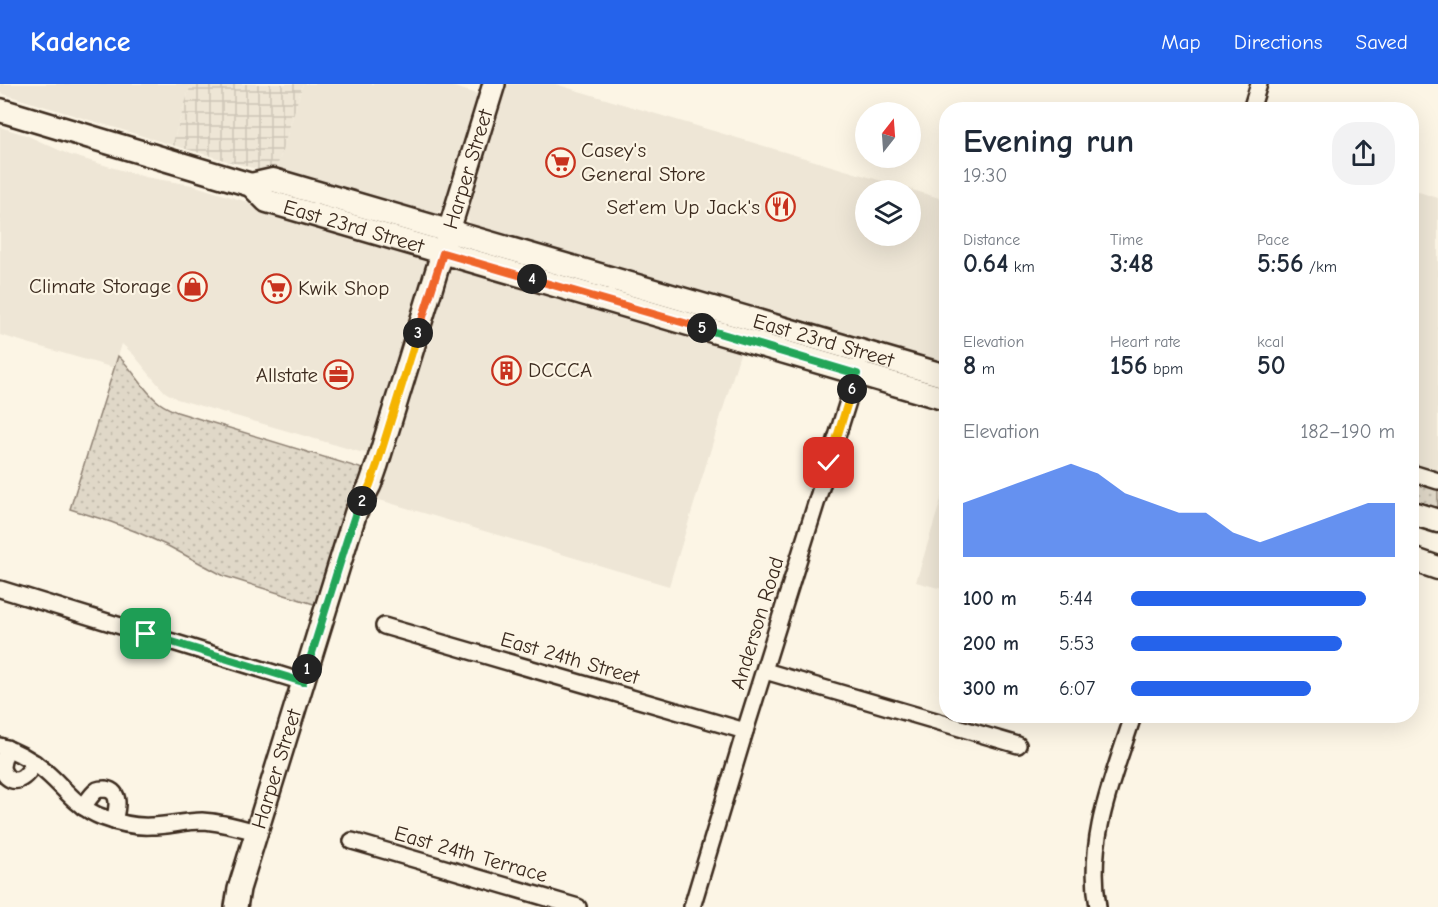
<!DOCTYPE html>
<html lang="en">
<head>
<meta charset="utf-8">
<style>
  :root { --surface:#fff; --page:#f2f2f3; --text:#1f2937; --muted:#747a83; --accent:#2563eb }
  body { margin:0; font-family:"Comic Neue",sans-serif; background:var(--page); color:var(--text); height:100vh; display:flex; flex-direction:column; font-size:22px; white-space:nowrap }
  * { box-sizing:border-box; margin:0 }
  p { font-size:20px; color:var(--muted) }
  .icon { flex:none; width:33px; height:33px; fill:none; stroke:currentColor; stroke-width:2; stroke-linecap:round; stroke-linejoin:round }
  .map { position:relative; flex:1; overflow:hidden }
  .sheet { position:absolute; left:939px; top:18px; width:480px; height:621px; display:flex; flex-direction:column; background:var(--surface); border-radius:24px; box-shadow:0 6px 24px #0002 }
  .sheet>* { flex:none }
  .needle { width:39px; rotate:17deg }
  .buttons { position:absolute; left:855px; top:18px; display:grid; gap:12px }
  .buttons a { display:grid; place-items:center; width:66px; height:66px; border-radius:50%; background:var(--surface); box-shadow:0 6px 24px #0002; font-size:30px }
  .pin { position:absolute; display:grid; place-items:center; width:51px; height:51px; color:#fff; margin:-26px; border-radius:12px; box-shadow:0 3px 9px #0006 }
  .km { position:absolute; width:30px; height:30px; margin:-15px; border-radius:50%; background:#222; color:#fff; font-size:16px; line-height:30px; text-align:center }
  .round { display:grid; place-items:center; flex:none; width:63px; height:63px; border-radius:24px; background:var(--page) }
  .headline { display:flex; align-items:center; justify-content:space-between; height:102px; padding:0 24px }
  h1 { font-size:33px; font-weight:600; line-height:45px }
  .figures { display:grid; grid-template-columns:repeat(3,1fr); gap:9px; height:102px; padding:6px 24px }
  .figures div { display:grid; align-content:center }
  .figures b { font-size:26px; font-weight:600 }
  .figures small { font-size:16px; font-weight:400 }
  .figures p { font-size:16px }
  .chart { height:168px; padding:12px 24px }
  .chart p { display:flex; justify-content:space-between }
  .chart svg { width:100%; height:108px; margin-top:6px; fill:var(--accent); opacity:.7 }
  ul { padding:0 24px; list-style:none; font-size:20px }
  li { display:grid; grid-template-columns:96px 72px 1fr; align-items:center; height:45px }
  li i { height:15px; border-radius:8px; background:var(--accent) }
  header { display:flex; align-items:center; gap:36px; box-sizing:border-box; height:84px; padding:0 30px; background:var(--accent); color:#fff }
  header strong { font-size:28px }
  nav { display:flex; gap:33px; margin-inline-start:auto; font-size:21px }
  .map>svg:first-child { display:block }
</style>
</head>
<body>
<header>
<strong>Kadence</strong>
<nav><a>Map</a><a>Directions</a><a>Saved</a></nav>
</header>
<div class="map">
<svg width="1438" height="823" viewBox="0 0 1438 823">
  <defs>
    <pattern id="industrial-grid" width="8" height="8" patternUnits="userSpaceOnUse" patternTransform="scale(1.5)"><rect width="8" height="8" fill="#eee6d6"/><path d="M0 4h8M4 0v8" fill="none" stroke="#cdc5b7"/></pattern>
    <pattern id="grass-dots" width="8" height="8" patternUnits="userSpaceOnUse" patternTransform="scale(1.5)"><rect width="8" height="8" fill="#e0d8c8"/><path d="M2 2h.1M6 6h.1" fill="none" stroke="#c1baab" stroke-width="1.8" stroke-linecap="round"/></pattern>
  </defs>
  <rect width="100%" height="100%" fill="#fcf5e5"/>
  <filter id="ink" filterUnits="userSpaceOnUse"><feTurbulence type="fractalNoise" baseFrequency=".0167" numOctaves="2"/><feDisplacementMap in="SourceGraphic" scale="12" xChannelSelector="R" yChannelSelector="G"/><feConvolveMatrix kernelMatrix="1 2 1 2 8 2 1 2 1" color-interpolation-filters="sRGB"/></filter>
  <g filter="url(#ink)">
    <g fill="#eee6d6" fill-rule="evenodd">
      <polygon points="0,0 191,0 172,61 0,9"/>
      <polygon points="303,0 444,0 481,11 443,125 433,131 275,90"/>
      <path d="M503,0H555L946,116V279L892,263L844,256L796,236L652,193L605,186L472,142L468,135L467,126L486,65ZM866,106H910V152H866Z"/>
      <polygon points="0,43 26,51 70,71 145,93 192,101 424,172 427,179 426,186 372,365 367,369 360,368 177,315 165,308 156,298 133,270 122,260 114,284 0,251"/>
      <polygon points="1412,106 1438,114 1438,390 1412,382"/>
      <polygon points="454,183 489,189 518,204 559,216 591,219 742,263 669,502 373,414 447,190"/>
      <polygon points="946,399 946,506 916,498"/>
    </g>
    <polygon fill="url(#industrial-grid)" points="191,0 303,0 275,90 234,79 172,61"/>
    <g fill="url(#grass-dots)" stroke="#8e8173" stroke-width="1.5">
      <path d="M118,272C133,285 141,303 156,316C162,322 170,325 177,328L360,384L364,393L317,521L224,492L168,462L137,448L111,438L70,425Z"/>
      <polygon points="1412,397 1438,405 1438,429 1412,421"/>
    </g>
    <g fill="none" stroke-linecap="round" stroke-linejoin="round">
      <defs>
        <g id="street">
          <polyline points="1251,26 1259,0"/>
          <polyline points="1412,389 1438,397"/>
          <polyline points="0,505 303,598"/>
          <polyline points="384,542 745,647"/>
          <polyline points="765,587 1018,661"/>
          <path d="M0,662C15,667 29,674 41,684C62,700 75,723 102,733C118,739 134,743 151,742C168,742 185,737 202,737C221,738 238,743 256,748"/>
          <path d="M7,664C5,670 2,678 2,684C3,688 5,691 7,693C19,703 29,688 35,679"/>
          <path d="M83,723C87,718 91,711 96,707C98,705 101,705 105,705C122,707 117,726 114,737"/>
          <polyline points="352,757 578,823"/>
          <polyline points="692,823 745,647 859,282"/>
          <path d="M1098,823C1086,755 1113,695 1133,632"/>
        </g>
        <g id="secondary">
          <path id="s1" d="M236,823L239,805L347,456L356,428L370,401L377,381L494,0"/>
        </g>
        <g id="primary">
          <path id="s2" d="M0,26L251,101L267,117L946,315"/>
          <path id="s3" d="M251,101L273,96L946,292"/>
          <polyline points="1412,429 1438,437"/>
          <polyline points="1412,475 1438,484"/>
        </g>
      </defs>
      <use href="#street" stroke="#3b2a1e" stroke-width="20"/>
      <use href="#secondary" stroke="#3b2a1e" stroke-width="26"/>
      <use href="#primary" stroke="#3b2a1e" stroke-width="27"/>
      <use href="#street" stroke="#fcf5e5" stroke-width="15"/>
      <use href="#secondary" stroke="#fcf5e5" stroke-width="21"/>
      <use href="#primary" stroke="#fcf5e5" stroke-width="22"/>
    </g>
  </g>
  <g fill="none" stroke-linecap="round" stroke-linejoin="round" filter="url(#ink)">
    <defs>
      <polyline id="split-1" points="146,550 303,598 307,585"/>
      <polyline id="split-2" points="307,585 347,456 356,428 362,417"/>
      <polyline id="split-3" points="362,417 370,401 377,381 418,249"/>
      <polyline id="split-4" points="418,249 443,169 532,195"/>
      <polyline id="split-5" points="532,195 702,244"/>
      <polyline id="split-6" points="702,244 857,290 852,305"/>
      <polyline id="split-7" points="829,379 852,305"/>
    </defs>
    <use href="#split-1" stroke="#fff" stroke-width="12"/>
    <use href="#split-2" stroke="#fff" stroke-width="12"/>
    <use href="#split-3" stroke="#fff" stroke-width="12"/>
    <use href="#split-4" stroke="#fff" stroke-width="12"/>
    <use href="#split-5" stroke="#fff" stroke-width="12"/>
    <use href="#split-6" stroke="#fff" stroke-width="12"/>
    <use href="#split-7" stroke="#fff" stroke-width="12"/>
    <use href="#split-1" stroke="#22a559" stroke-width="8"/>
    <use href="#split-2" stroke="#22a559" stroke-width="8"/>
    <use href="#split-3" stroke="#f5b400" stroke-width="8"/>
    <use href="#split-4" stroke="#f0652b" stroke-width="8"/>
    <use href="#split-5" stroke="#f0652b" stroke-width="8"/>
    <use href="#split-6" stroke="#22a559" stroke-width="8"/>
    <use href="#split-7" stroke="#f5b400" stroke-width="8"/>
  </g>
  <defs>
    <symbol id="supermarket-ring" viewBox="-11 -11 22 22"><circle r="9.5" fill="#fcf5e5" stroke="#c8321e" stroke-width="1.5"/><path d="M-6-5.5h2.5l.6 2H6L4.5 2H-2.5L-4.4-4H-6ZM-1.5 3.2a1.3 1.3 0 1 0 .1 0ZM3 3.2a1.3 1.3 0 1 0 .1 0Z" fill="#c8321e"/></symbol>
    <symbol id="restaurant-ring" viewBox="-11 -11 22 22"><circle r="9.5" fill="#fcf5e5" stroke="#c8321e" stroke-width="1.5"/><path d="M-5-6h1v4h1v-4h1v4h1v-4h1v5L-1.5 .5V6h-2V.5L-5-1ZM5-6V6H3V1.5H1.5Q1.5-4 5-6Z" fill="#c8321e"/></symbol>
    <symbol id="shop-ring" viewBox="-11 -11 22 22"><circle r="9.5" fill="#fcf5e5" stroke="#c8321e" stroke-width="1.5"/><path d="M-5-2.5h2.3a2.7 3.5 0 0 1 5.4 0H5L5.5 6h-11ZM-1.5-2.5h3a1.5 2.3 0 0 0-3 0Z" fill="#c8321e"/></symbol>
    <symbol id="building-ring" viewBox="-11 -11 22 22"><circle r="9.5" fill="#fcf5e5" stroke="#c8321e" stroke-width="1.5"/><path d="M-4-6H4V6H1V3H-1V6H-4ZM-2.5-4.3h1.7v1.8h-1.7ZM.8-4.3h1.7v1.8H.8ZM-2.5-1h1.7V.8h-1.7ZM.8-1h1.7V.8H.8Z" fill="#c8321e"/></symbol>
    <symbol id="office-ring" viewBox="-11 -11 22 22"><circle r="9.5" fill="#fcf5e5" stroke="#c8321e" stroke-width="1.5"/><path d="M-6-3h4V-5.5h4V-3h4V5H-6ZM-1-4.5V-3h2v-1.5ZM-6 0V1H6V0Z" fill="#c8321e"/></symbol>
  </defs>
  <g fill-rule="evenodd">
    <use href="#supermarket-ring" x="544" y="62" width="33" height="33"/>
    <use href="#restaurant-ring" x="764" y="106" width="33" height="33"/>
    <use href="#shop-ring" x="176" y="186" width="33" height="33"/>
    <use href="#supermarket-ring" x="260" y="188" width="33" height="33"/>
    <use href="#building-ring" x="490" y="270" width="33" height="33"/>
    <use href="#office-ring" x="322" y="274" width="33" height="33"/>
  </g>
  <g text-anchor="middle" stroke-width="4.5" stroke-linejoin="round" paint-order="stroke">
    <g font-size="21" fill="#3b2a1e" stroke="#fcf5e5" text-anchor="start">
      <text x="581" y="73">Casey's<tspan x="581" dy="24">General Store</tspan></text>
      <text x="760" y="130" text-anchor="end">Set'em Up Jack's</text>
      <text x="171" y="209" text-anchor="end">Climate Storage</text>
      <text x="298" y="211">Kwik Shop</text>
      <text x="528" y="293">DCCCA</text>
      <text x="318" y="298" text-anchor="end">Allstate</text>
    </g>
    <g font-size="21" fill="#3b2a1e" stroke="#fcf5e5">
      <text dy="7" stroke="none"><textPath href="#s1" startOffset="774">Harper Street</textPath></text>
      <text dy="7" stroke="none"><textPath href="#s2" startOffset="375">East 23rd Street</textPath></text>
      <text dy="7" stroke="none"><textPath href="#s3" startOffset="596">East 23rd Street</textPath></text>
      <text transform="translate(757 539) rotate(-73)" y="7">Anderson Road</text>
      <text transform="translate(570 574) rotate(16)" y="7">East 24th Street</text>
      <text dy="7" stroke="none"><textPath href="#s1" startOffset="144">Harper Street</textPath></text>
      <text transform="translate(471 770) rotate(16)" y="7">East 24th Terrace</text>
    </g>
  </g>
</svg>
<div class="buttons">
<a><svg class="needle" viewBox="-14 -14 28 28"><path d="M0-13l5 13h-10z" fill="#e53935"/><path d="M0 13l5-13h-10z" fill="#747a83"/></svg></a>
<a><svg class="icon" aria-label="layers" viewBox="0 0 24 24"><path d="M12 4l9 5-9 5-9-5zM3 14l9 5 9-5"/></svg></a>
</div>
<div class="pin" style="left:146px;top:550px;background:#1e9e55"><svg class="icon" aria-label="arrive" viewBox="0 0 24 24"><path d="M6 21V4h12l-3 4 3 4H6"/></svg></div>
<div class="pin" style="left:829px;top:379px;background:#d93025"><svg class="icon" aria-label="check" viewBox="0 0 24 24"><path d="M5 12l5 5 9-10"/></svg></div>
<b class="km" style="left:307px;top:585px">1</b>
<b class="km" style="left:362px;top:417px">2</b>
<b class="km" style="left:418px;top:249px">3</b>
<b class="km" style="left:532px;top:195px">4</b>
<b class="km" style="left:702px;top:244px">5</b>
<b class="km" style="left:852px;top:305px">6</b>
<section class="sheet">
<div class="headline"><div><h1>Evening run</h1><p>19:30</p></div><a class="round"><svg class="icon" aria-label="share" viewBox="0 0 24 24"><path d="M12 15V3M7 8l5-5 5 5M5 13v7h14v-7"/></svg></a></div>
<div class="figures">
<div><p>Distance</p><b>0.64<small> km</small></b></div>
<div><p>Time</p><b>3:48</b></div>
<div><p>Pace</p><b>5:56<small> /km</small></b></div>
</div>
<div class="figures">
<div><p>Elevation</p><b>8<small> m</small></b></div>
<div><p>Heart rate</p><b>156<small> bpm</small></b></div>
<div><p>kcal</p><b>50</b></div>
</div>
<div class="chart"><p><span>Elevation</span>182–190 m</p>
<svg viewBox="0 0 160 44" preserveAspectRatio="none"><path d="M0 44V22L10 18L20 14L30 10L40 6L50 10L60 18L70 22L80 26L90 26L100 34L110 38L120 34L130 30L140 26L150 22L160 22V44z"/></svg>
</div>
<ul>
<li><b>100 m</b>5:44<i style="width:89%"></i></li>
<li><b>200 m</b>5:53<i style="width:80%"></i></li>
<li><b>300 m</b>6:07<i style="width:68%"></i></li>
</ul>
</section>
</div>
</body>
</html>
